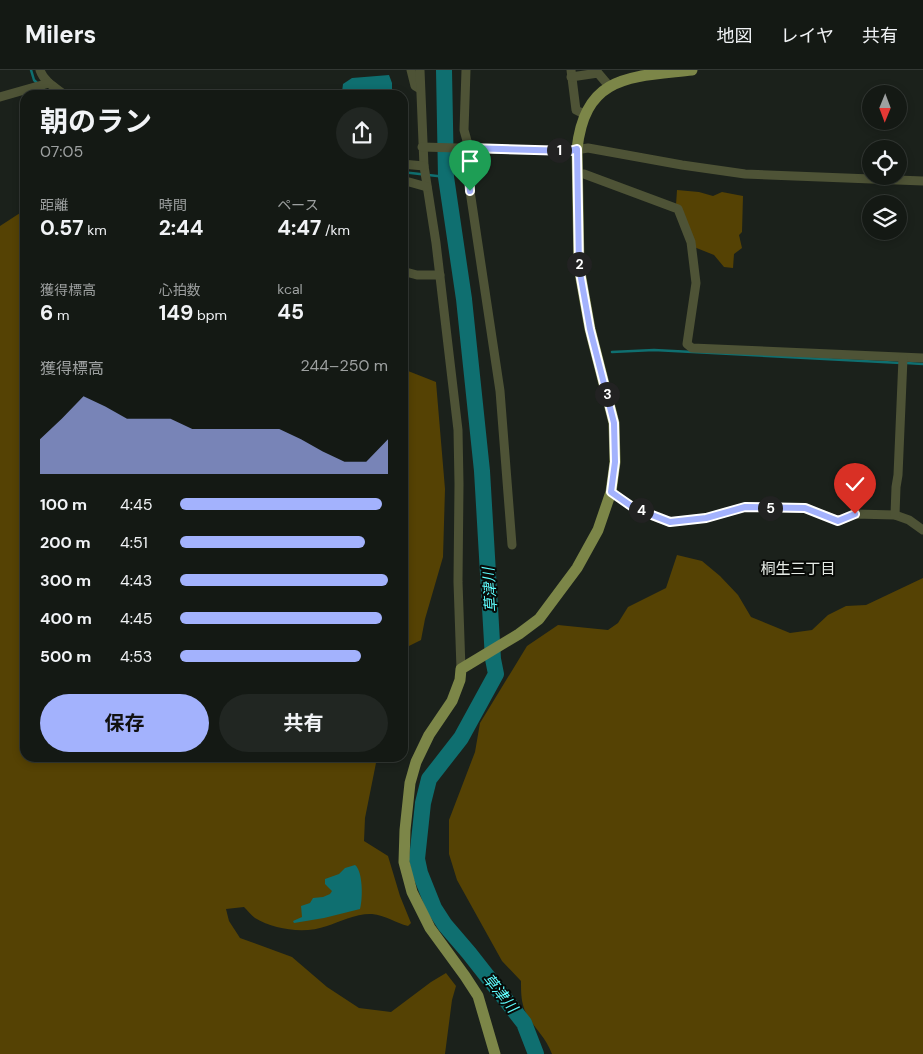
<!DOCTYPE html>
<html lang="ja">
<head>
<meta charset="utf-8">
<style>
  :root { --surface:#141914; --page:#212622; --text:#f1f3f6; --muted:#9da0a0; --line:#333834; --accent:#a3b2fd }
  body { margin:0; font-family:"DM Sans","Noto Sans JP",sans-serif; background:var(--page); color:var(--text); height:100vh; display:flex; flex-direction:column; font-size:19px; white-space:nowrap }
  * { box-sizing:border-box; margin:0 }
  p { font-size:16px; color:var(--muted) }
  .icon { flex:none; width:28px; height:28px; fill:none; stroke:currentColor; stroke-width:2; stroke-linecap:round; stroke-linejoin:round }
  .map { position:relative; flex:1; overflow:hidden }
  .sheet { position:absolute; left:20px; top:20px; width:388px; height:672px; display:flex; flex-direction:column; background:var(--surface); border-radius:15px; box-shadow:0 2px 8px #0003,0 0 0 1px var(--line) }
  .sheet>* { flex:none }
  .needle { width:32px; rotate:181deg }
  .tools { position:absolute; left:862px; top:15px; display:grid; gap:10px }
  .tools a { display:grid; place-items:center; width:45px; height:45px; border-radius:50%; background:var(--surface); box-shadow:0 2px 8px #0003,0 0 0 1px var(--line); font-size:25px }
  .pin { position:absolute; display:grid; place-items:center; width:42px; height:42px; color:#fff; margin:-51px -21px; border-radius:50% 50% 50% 0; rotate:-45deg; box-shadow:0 0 5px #0007 }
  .pin .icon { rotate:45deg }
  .km { position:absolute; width:25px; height:25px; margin:-12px; border-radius:50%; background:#222; color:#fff; font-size:14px; line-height:25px; text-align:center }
  .round { display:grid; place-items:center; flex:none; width:52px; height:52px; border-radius:26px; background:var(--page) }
  .head { display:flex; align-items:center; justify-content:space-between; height:85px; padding:0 20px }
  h1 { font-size:28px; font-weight:700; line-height:38px }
  .figures { display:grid; grid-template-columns:repeat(3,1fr); gap:8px; height:85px; padding:5px 20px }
  .figures div { display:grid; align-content:center }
  .figures b { font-size:21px; font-weight:700 }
  .figures small { font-size:14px; font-weight:400 }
  .figures p { font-size:14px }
  .chart { height:140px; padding:10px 20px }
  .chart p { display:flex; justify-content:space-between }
  .chart svg { width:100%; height:90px; margin-top:5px; fill:var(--accent); opacity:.7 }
  .action { display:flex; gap:10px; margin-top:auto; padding:10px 20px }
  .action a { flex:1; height:58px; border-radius:30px; background:var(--accent); color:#111; font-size:20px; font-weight:700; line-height:58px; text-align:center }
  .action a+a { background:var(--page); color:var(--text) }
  ul { padding:0 20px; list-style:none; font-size:16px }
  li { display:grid; grid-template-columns:80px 60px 1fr; align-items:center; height:38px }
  li i { height:12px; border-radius:6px; background:var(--accent) }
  header { display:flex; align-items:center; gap:30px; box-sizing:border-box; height:70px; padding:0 25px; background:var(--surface); border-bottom:1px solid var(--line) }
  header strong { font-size:24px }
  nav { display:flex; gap:28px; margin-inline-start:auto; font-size:18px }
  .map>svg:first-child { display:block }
</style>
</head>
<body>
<header>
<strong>Milers</strong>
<nav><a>地図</a><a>レイヤ</a><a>共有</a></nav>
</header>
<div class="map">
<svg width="923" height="984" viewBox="0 0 923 984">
  <rect width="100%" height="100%" fill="#1b211b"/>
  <g fill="#554204">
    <polygon points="677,120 699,122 713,126 722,122 743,126 742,162 739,165 742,178 734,184 733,198 724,197 714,185 694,177 676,135"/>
    <path d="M20,143L25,147V688H377L365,748L364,771L388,786L400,826L411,853L408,856C396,853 385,845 372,844C358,843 339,852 327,856C305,864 275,860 255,848C251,845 247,840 244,837L226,839L229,851L240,868L292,887L327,917L359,938L391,942L431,912L446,903L456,916L452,930L445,984H0V156Z"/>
    <polygon points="403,299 436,312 445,419 443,487 425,549 421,570 403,579"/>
    <path d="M677,485L702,491L720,506L738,525L751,547L790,563L812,560L828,545L846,536L866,535L923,508V984H552C545,966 534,958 526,943C521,933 521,922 521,911L502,891L457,810L449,784V750L475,682L480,653L527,576L558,555L608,560L618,553L628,537L666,518Z"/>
  </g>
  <g fill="#0f6f70">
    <polygon points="389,5 392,13 392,25 344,25 342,22 343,14 352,8"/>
    <path d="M355,795C363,801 363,829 360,839L324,848L294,853L293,851L302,847L301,836L310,833L313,828L323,827L330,824L332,821L325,814V809L339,804L345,798Z"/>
  </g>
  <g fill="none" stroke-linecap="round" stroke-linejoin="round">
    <g stroke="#0f6f70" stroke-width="2.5">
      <polyline points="31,0 34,10 38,14"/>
      <polyline points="42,18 51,25"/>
      <polyline points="402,102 446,107"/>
      <polyline points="612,282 654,280 901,293"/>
      <polyline points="906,293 923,294"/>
    </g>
    <polyline stroke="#0f6f70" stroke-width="16" points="444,0 446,107 464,229 482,401 493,589 496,604 461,668 429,709 423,733 417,789 420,803 434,838 445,855 469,883 524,953 536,984"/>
    <g stroke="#4e5336" stroke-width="9">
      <path d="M40,0C44,12 56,18 65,25"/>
      <polyline points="411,0 415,16 420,19"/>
      <polyline points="420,0 424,96 436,173 458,360 459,414 458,512 461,599"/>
      <polyline points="466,0 464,60 469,78 470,121 500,321 512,475"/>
      <polyline points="571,0 576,40 584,44"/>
      <polyline points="571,7 598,3 609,16"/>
      <polyline points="0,27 49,13"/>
      <polyline points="422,77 569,81 588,78 682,95 745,104 923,111"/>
      <polyline points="402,94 424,96"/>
      <polyline points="577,104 584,104 678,139 691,172 696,213 687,274 692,278 923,288"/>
      <polyline points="402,110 427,117"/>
      <polyline points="402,201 417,205 440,205"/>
      <polyline points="611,422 634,438 669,452 706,448 745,437 805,438 839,451 855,444 895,445 909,450 923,460"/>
      <polyline points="895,445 896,417 898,405 903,288"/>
    </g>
    <path stroke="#7c8648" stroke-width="11" d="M495,984L478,926L465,906L430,858L412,822L404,792L405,760L410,713L416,692L429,665L452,631L460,610L461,599L519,564L539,549L577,498L598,460L611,422L615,392L614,353L590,259L579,197L577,79C585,4 631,7 692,0"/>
  </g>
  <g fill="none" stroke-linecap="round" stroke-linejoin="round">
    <defs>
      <polyline id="route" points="470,121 468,78 570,81 577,79 579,197 590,259 614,353 615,392 611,422 634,438 670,452 706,448 745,437 805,438 838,451 855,444"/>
    </defs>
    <use href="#route" stroke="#fff" stroke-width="10"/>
    <use href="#route" stroke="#a3b2fd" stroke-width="6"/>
  </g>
  <g text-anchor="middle" stroke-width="4" stroke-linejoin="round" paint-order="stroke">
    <g font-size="15" fill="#e6ebe6" stroke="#080a07">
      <text x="798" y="504">桐生三丁目</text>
    </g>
    <g font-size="15" font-style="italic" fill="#5ffdfe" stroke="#080a07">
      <text transform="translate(490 520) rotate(-94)" y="5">草津川</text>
      <text transform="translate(500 923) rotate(51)" y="5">草津川</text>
    </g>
  </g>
</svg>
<div class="tools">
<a><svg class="needle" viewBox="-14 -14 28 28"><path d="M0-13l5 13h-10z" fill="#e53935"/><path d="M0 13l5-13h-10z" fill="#9da0a0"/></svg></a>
<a><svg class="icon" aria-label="locate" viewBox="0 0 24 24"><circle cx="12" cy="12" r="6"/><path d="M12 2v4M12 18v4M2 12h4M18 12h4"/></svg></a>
<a><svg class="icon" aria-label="layers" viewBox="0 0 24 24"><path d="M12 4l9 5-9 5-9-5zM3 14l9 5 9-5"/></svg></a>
</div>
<div class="pin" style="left:470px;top:121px;background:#1e9e55"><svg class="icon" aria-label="arrive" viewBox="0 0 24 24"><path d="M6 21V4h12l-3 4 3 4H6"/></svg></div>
<div class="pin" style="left:855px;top:444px;background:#d93025"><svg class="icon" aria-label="check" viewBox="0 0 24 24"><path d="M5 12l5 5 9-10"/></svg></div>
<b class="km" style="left:559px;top:80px">1</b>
<b class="km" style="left:579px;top:194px">2</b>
<b class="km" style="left:607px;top:324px">3</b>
<b class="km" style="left:641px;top:440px">4</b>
<b class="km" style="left:770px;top:438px">5</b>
<section class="sheet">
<div class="head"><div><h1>朝のラン</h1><p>07:05</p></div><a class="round"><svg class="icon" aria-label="share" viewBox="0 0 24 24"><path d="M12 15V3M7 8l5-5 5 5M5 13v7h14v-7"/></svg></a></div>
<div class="figures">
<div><p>距離</p><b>0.57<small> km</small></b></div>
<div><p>時間</p><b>2:44</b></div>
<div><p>ペース</p><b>4:47<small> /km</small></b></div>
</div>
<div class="figures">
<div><p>獲得標高</p><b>6<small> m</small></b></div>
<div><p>心拍数</p><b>149<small> bpm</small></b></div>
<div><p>kcal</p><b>45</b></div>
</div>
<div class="chart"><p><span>獲得標高</span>244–250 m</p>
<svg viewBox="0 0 160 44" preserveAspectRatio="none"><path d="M0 44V27L10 17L20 6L30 11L40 17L50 17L60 17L70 22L80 22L90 22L100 22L110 22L120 27L130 33L140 38L150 38L160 27V44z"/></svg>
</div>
<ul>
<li><b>100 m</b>4:45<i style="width:97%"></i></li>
<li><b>200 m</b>4:51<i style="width:89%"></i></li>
<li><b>300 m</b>4:43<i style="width:100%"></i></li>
<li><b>400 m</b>4:45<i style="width:97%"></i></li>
<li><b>500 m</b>4:53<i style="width:87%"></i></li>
</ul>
<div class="action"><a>保存</a><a>共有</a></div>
</section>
</div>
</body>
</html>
